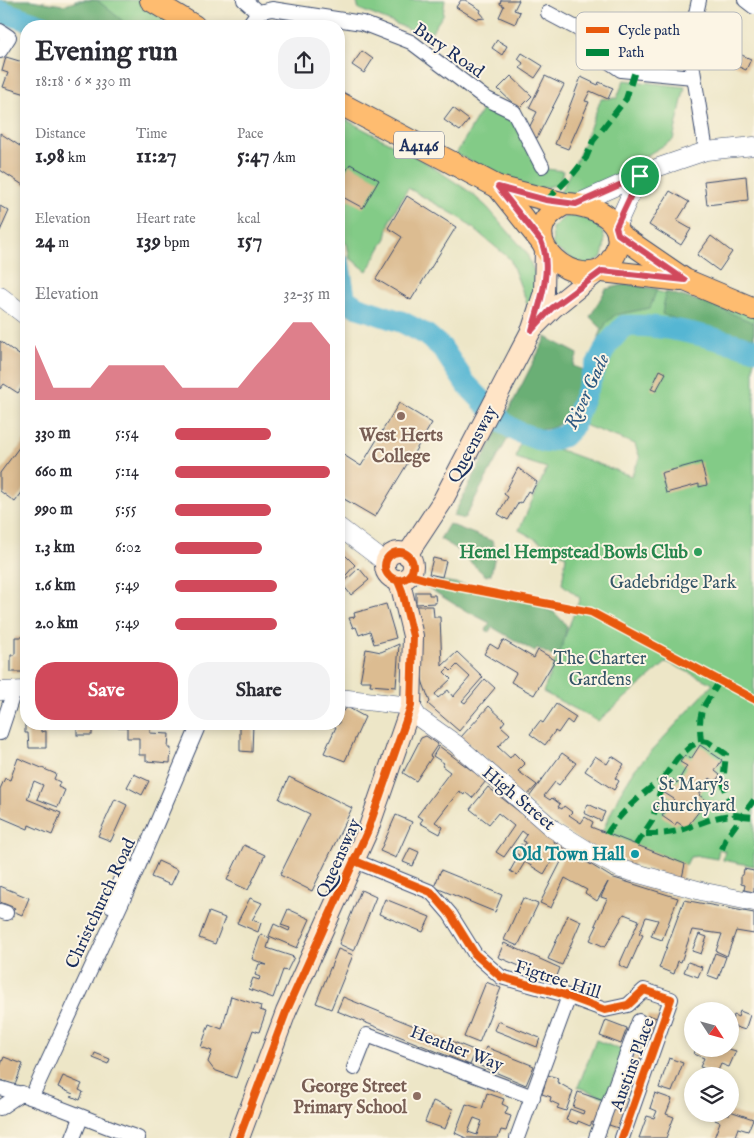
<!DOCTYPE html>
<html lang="en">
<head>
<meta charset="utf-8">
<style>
  :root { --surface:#fff; --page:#f2f2f3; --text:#2b2b33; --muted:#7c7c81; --accent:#d1495b }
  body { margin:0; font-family:"IM FELL English",serif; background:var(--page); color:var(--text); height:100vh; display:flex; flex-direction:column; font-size:19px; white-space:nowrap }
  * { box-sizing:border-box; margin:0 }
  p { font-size:16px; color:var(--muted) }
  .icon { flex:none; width:28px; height:28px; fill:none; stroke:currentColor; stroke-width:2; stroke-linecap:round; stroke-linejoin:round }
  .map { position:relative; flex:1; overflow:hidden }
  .panel { position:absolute; left:20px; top:20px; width:325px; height:710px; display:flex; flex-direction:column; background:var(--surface); border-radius:20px; box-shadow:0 2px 8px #0003 }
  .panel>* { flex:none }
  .needle { width:32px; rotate:126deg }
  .fabs { position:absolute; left:684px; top:1002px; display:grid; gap:10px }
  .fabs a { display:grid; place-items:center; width:55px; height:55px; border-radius:50%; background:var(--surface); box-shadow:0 2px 8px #0003; font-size:25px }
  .pin { position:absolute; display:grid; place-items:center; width:42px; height:42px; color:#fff; margin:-21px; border:2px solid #fff; border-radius:50%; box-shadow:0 1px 5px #0007 }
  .round { display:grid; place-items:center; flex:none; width:52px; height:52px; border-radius:20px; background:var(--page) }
  .summary { display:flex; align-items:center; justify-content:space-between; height:85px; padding:0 15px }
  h1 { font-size:28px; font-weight:800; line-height:38px }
  .stats { display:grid; grid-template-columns:repeat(3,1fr); gap:8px; height:85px; padding:5px 15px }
  .stats div { display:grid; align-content:center }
  .stats b { font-size:21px; font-weight:800 }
  .stats small { font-size:14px; font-weight:400 }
  .stats p { font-size:14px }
  .chart { height:140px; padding:10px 15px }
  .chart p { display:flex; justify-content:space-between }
  .chart svg { width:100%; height:90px; margin-top:5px; fill:var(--accent); opacity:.7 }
  .primary-button { display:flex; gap:10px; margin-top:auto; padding:10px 15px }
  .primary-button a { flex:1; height:58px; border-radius:20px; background:var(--accent); color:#fff; font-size:20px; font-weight:800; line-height:58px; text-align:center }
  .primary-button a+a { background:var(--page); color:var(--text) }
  ul { padding:0 15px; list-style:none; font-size:16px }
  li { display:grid; grid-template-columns:80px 60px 1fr; align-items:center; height:38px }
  li i { height:12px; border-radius:6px; background:var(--accent) }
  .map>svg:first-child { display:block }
</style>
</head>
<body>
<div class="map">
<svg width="754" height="1138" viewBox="0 0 754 1138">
  <rect width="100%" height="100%" fill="#fcf5e5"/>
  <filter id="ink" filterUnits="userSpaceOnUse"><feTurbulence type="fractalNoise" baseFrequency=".02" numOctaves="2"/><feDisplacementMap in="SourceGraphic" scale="10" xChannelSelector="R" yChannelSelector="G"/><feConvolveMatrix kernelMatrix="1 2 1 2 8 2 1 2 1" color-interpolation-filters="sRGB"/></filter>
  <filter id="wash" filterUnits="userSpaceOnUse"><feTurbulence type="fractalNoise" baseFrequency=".0096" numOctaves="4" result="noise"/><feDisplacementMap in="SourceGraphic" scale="20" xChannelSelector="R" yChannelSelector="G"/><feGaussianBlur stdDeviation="1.12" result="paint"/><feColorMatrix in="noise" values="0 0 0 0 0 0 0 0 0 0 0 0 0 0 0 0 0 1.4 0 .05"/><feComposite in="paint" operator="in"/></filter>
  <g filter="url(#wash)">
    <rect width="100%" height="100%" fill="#ede6c7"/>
    <g fill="#83cb87" stroke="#4f7d72">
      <polygon points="75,0 140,0 177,26 65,26"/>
      <polygon points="356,0 445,0 443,15 428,37 359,9"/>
      <polygon points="624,80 685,87 673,140 644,157 632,171 568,197 559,195 579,155 601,99 617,98"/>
      <polygon points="483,108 511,116 539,168 563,171 559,184 539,189 522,187 456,154"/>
      <polygon points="339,116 425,162 470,192 487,207 526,252 536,276 534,304 528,306 510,259 462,219 408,188 390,220 386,238 367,271 350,258 347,244 339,238"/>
      <path d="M567,215C593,218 613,228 601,258L584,266L553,247L552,228Z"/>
      <polygon points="631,285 754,315 754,866 723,860 725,851 719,849 717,859 700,856 690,857 686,865 602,832 619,795 635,769 713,684 667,662 598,721 543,692 580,598 562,584 566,556 519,530 547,468 516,458 522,436 631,476 640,458 635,444 584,425 567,415 604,324"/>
      <polygon points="596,1040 624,1051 606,1098 578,1087"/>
    </g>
    <g fill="#6aaf74" stroke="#426f69">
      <polygon points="0,0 30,0 63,5 84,0 97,0 129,26 26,27 13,22 5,26 0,22"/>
      <polygon points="627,284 657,289 650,308 615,315 606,323 603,330 590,317 606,289"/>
      <polygon points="666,292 707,303 754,323 754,338 678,320 662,314"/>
      <path d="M546,337L578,354L573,366L584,370C574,392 571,440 531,427C522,424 515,418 506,416Z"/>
      <polygon points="501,424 513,429 464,519 453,516"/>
      <polygon points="449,524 492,541 496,551 491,574 486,576 452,546 440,539"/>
      <polygon points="420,580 443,581 547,599 544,608 555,613 567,626 563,644 556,658 537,648 535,652 492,627 489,632 486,630 490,623 459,607 420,583"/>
    </g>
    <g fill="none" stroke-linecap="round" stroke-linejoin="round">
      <g stroke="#54b6d3" stroke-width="22">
        <polyline points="0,11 44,26"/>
        <path d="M339,264L345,299L357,307L402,322L427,335L442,348L466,384L505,424L518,432L545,442L564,436L572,428L596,366L607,345L624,326C668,324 712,338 754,349"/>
      </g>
    </g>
    <g id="blocks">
      <g fill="#dcbc91" fill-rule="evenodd">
        <polygon points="461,0 465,0 481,10 480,12 485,18 476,19 456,7"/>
        <polygon points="501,0 519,0 514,10 520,12 515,24 499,17 504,6 500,4"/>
        <polygon points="497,40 507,46 502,55 492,48"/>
        <polygon points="716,44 751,59 746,70 711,55"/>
        <polygon points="362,51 373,59 364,73 352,65"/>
        <polygon points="522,53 543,66 535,78 520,68 523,63 518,59"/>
        <polygon points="6,57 26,63 26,94 3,87 8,73 2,71"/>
        <polygon points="511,76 532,96 519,109 498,89"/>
        <polygon points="545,76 564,85 537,138 527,132 537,112 529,108"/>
        <polygon points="581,77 598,85 599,82 613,88 608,99 590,91 585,101 589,102 568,149 555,144"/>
        <polygon points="453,108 469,120 460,131 444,120"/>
        <polygon points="0,133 26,150 26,187 0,170"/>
        <polygon points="350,164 379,180 363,208 339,195 339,183"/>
        <polygon points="746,176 748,200 707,205 704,181"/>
        <polygon points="670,191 689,202 677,221 691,229 681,245 649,225"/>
        <polygon points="407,196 456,227 411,300 376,279 402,237 388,228"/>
        <polygon points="0,206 9,211 0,231"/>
        <polygon points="711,236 732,252 719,271 697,255"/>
        <polygon points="0,341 26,360 26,381 18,393 4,384 0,389"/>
        <polygon points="660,370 666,373 656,391 651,389"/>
        <polygon points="399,403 432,423 375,517 339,496 339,452 361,466"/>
        <polygon points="26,438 26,487 15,502 0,491 0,473"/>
        <polygon points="701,462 707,485 699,487 699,484 666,493 661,473"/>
        <polygon points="518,468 537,482 531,493 528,491 521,503 519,502 508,520 498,514 508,497 504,494"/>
        <polygon points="339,549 355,565 339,583"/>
        <polygon points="433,558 446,561 442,577 429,574"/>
        <polygon points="359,568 369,580 351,595 342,584"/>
        <polygon points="416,592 429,592 429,595 435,595 436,603 416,604"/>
        <polygon points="386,604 396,638 374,644 370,631 359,635 356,627 353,628 349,618 355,617 354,613"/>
        <path d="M416,606H433L434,617H440L442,666L457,652L483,677L462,701L465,703L485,679L495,688L459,731L428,704L430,702L423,683L419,663ZM457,665L470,677L453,697L448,690L438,698L435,694L451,679L444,672L448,668L451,671Z"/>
        <polygon points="15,637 26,637 26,672 11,672 11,655 15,655"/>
        <polygon points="503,640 534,658 538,650 555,660 534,695 511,682 516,673 484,654 490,644 498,649"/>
        <polygon points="399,644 396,687 370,685 371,681 360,681 366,649 381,652"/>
        <polygon points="556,704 576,717 572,724 567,720 558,733 555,731 545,745 530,734 540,721 543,723"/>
        <polygon points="489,706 505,721 501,726 510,734 498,747 510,758 514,753 525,764 518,771 537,785 524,799 507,783 510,779 461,737"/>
        <polygon points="347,707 365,717 345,761 324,753 336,727 327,724 339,724 339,709 344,711"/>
        <polygon points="25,724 46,724 46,726 41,727 41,732 46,731 46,748 29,748 28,733 25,733"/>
        <rect x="77" y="724" width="15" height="11"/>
        <polygon points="117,724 185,724 185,727 150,727 150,733 169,734 168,748 171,748 170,763 146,761 146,755 139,755 139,738 127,738 127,727 117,727"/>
        <polygon points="240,724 253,724 252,752 240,751"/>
        <polygon points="426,736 438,744 430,756 432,757 416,781 403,773 421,738"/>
        <polygon points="700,745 722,760 715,771 720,775 715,782 710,778 699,795 707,801 686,828 677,822 675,825 662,816 674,799 663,792 672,779 677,783 687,766 680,762 685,755 691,759"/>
        <polygon points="439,746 486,781 472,798 465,792 464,795 459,791 435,822 443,827 440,834 420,823 423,819 417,816 450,772 442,766 444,763 433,756"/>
        <polygon points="562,753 576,763 559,785 555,782 544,796 550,800 552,798 560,804 558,807 562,809 564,806 572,812 569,815 581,823 585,817 593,822 591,827 685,864 682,878 679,881 634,863 632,866 625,864 626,860 584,844 527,800"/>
        <polygon points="595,756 607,764 612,756 624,764 615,778 619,781 614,790 585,771"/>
        <polygon points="18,758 56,774 54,779 60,782 58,787 65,790 58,807 37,799 43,785 34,781 27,799 61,813 52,835 29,825 28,829 0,817 0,789 5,778 10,780"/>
        <polygon points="134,774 149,781 142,795 127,787"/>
        <polygon points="289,777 352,808 312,891 280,875 310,814 279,799"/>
        <polygon points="488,787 555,840 554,842 611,877 678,898 662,940 651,936 658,920 646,917 639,934 643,935 628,969 619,965 639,920 624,914 605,947 590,940 597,926 595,925 607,899 601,897 608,882 597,901 585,893 587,890 565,878 551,908 540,903 564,856 559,853 556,858 554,857 544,874 525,862 517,875 510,871 519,855 515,853 521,844 524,846 526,842 523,841 527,835 522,831 504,857 496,852 514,826 498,813 489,824 470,809"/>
        <polygon points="115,799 127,805 111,841 98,836"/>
        <polygon points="588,804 605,812 601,821 584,813"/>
        <polygon points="396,815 412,822 396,858 380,851"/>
        <polygon points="244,845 265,855 248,890 227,880"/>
        <polygon points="410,848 419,852 413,866 403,862"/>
        <polygon points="158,861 178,870 171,885 151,877"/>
        <polygon points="744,869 754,871 754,892 744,890 745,885 741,884 741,875 743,875"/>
        <polygon points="441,870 502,895 495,912 434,887"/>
        <polygon points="0,886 29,898 22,915 13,911 15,908 0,902"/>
        <polygon points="361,890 376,897 354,951 339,944"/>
        <polygon points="250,898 262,903 252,920 261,923 258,932 237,923"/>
        <polygon points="523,898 538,904 518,946 504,940"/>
        <polygon points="385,899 430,917 423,932 379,914"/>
        <polygon points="684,900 754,913 754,934 736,931 727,956 716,951 722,934 692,930 681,962 678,961 674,974 659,968"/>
        <polygon points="288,909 310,919 297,948 269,936 274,924 289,931 290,928 281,925"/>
        <polygon points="209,912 225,918 215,944 199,938"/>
        <polygon points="568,915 581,921 562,965 548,959"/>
        <polygon points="261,934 270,938 267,948 294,957 287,971 283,970 273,998 249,989 253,978 259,980 260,977 255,975 259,964 267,965 252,959"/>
        <polygon points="699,934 707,937 701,954 692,951"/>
        <polygon points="504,943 560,968 555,981 498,957"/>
        <polygon points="338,949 353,955 331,1009 316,1003"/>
        <polygon points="715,953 726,957 718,979 707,975"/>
        <polygon points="688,962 702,967 698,977 684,972"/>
        <polygon points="486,982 501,988 479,1043 464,1037"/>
        <polygon points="231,996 261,1006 260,1010 266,1012 259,1032 253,1030 236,1078 214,1070 208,1062 212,1051 201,1047 209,1024 222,1029"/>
        <polygon points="343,997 476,1051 470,1065 337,1011"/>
        <polygon points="740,1011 750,1015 745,1030 730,1025 734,1015 738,1017"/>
        <polygon points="648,1015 660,1019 648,1051 636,1046"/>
        <polygon points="606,1020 627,1028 621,1044 600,1036"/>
        <polygon points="498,1021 540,1038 537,1047 494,1030"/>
        <polygon points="486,1047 534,1066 526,1085 478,1065"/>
        <polygon points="696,1049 729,1049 736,1051 729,1067 721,1064 717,1073 700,1067 704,1058 694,1054"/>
        <polygon points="636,1051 642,1053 638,1065 641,1066 636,1081 623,1076 628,1061 632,1063"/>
        <polygon points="95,1053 110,1059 108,1064 93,1058"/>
        <polygon points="4,1057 23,1064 15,1085 0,1080 0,1067"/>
        <polygon points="669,1058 683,1063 672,1092 659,1088"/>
        <polygon points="548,1075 558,1078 557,1082 573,1091 566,1111 557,1108 559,1105 550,1101 551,1097 542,1094"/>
        <polygon points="63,1076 82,1084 79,1090 83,1092 80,1100 71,1096 73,1094 58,1087"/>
        <polygon points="578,1092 607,1102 599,1124 592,1122 590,1126 578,1121 577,1124 566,1120 570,1109 583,1114 584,1111 573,1107"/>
        <path d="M487,1093L504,1099L502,1104L508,1107L505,1114L511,1116L506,1131L501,1130L498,1138H466L455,1133L466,1104L482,1109ZM474,1118L482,1121L477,1135L468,1132Z"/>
        <polygon points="655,1093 672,1099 666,1114 674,1117 666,1138 639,1138 647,1116 654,1118 657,1111 650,1108"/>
        <polygon points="616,1095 630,1100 618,1128 609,1125"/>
        <polygon points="433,1101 453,1109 445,1129 425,1122"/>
        <polygon points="730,1111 753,1119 748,1131 738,1128 735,1136 741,1138 714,1138 720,1122 715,1120 717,1114 730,1114"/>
      </g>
    </g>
  </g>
  <g filter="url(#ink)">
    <use href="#blocks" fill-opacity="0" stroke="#3a4a6e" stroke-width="1"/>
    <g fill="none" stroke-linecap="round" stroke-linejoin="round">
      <defs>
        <g id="minor">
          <polyline points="244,0 258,12"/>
          <polyline points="699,0 689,45 706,151"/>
          <polyline points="745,0 754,7"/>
          <polyline points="548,13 580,30 599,55 621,70 693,77"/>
          <polyline points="248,26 258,12 272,9 362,23 411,42 485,98 514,112 542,166"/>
          <polyline points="0,31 9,37 0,51"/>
          <polyline points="0,733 14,691"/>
          <polyline points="355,861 431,892 450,914 475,954 501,977 559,993 605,1010 628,1005 644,990 671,999 622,1138"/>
          <polyline points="110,905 126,866"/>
          <polyline points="0,911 6,913"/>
          <polyline points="354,1068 367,1035 533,1097"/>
          <path d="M0,1088C47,1100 92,1122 138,1138"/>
          <polyline points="32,1096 138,867 199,724"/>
          <polyline points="0,1108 22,1093"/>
          <polyline points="73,1138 81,1118"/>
          <polyline points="517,1138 569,996"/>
          <polyline points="596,1138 639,1021"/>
        </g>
        <g id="tertiary">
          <polyline points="576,204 659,167 706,151 754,146"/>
          <polyline points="616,227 639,176"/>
          <polyline points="0,296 26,316"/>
          <polyline points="339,527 385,562"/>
          <polyline points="0,691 26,690"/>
          <polyline points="339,698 411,706 418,717 456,744 553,829 595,855 621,869 705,892 754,902"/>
        </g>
        <g id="secondary">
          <polyline points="534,327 553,308 595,274"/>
          <circle cx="399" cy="566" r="14"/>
          <polyline points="407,555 442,502 532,329 544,292 545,249"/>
          <polyline points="239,1138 286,1012 368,830 411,706 413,636 402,591 398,581"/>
        </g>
        <g id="primary">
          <polyline points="151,0 194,26"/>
          <polyline points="339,103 498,187 565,204"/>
          <polyline points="498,187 541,241"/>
          <path d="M565,204C599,204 636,226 610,262C584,299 501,236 565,204Z"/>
          <polyline points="618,234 685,280 754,309"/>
          <polyline points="602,271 681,280"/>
        </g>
      </defs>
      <use href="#minor" stroke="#3a4a6e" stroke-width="16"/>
      <use href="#tertiary" stroke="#3a4a6e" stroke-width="19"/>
      <use href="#secondary" stroke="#3a4a6e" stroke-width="22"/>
      <use href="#primary" stroke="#3a4a6e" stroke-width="24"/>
      <use href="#minor" stroke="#fff" stroke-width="14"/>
      <use href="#tertiary" stroke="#fff" stroke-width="18"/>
      <use href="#secondary" stroke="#ffe4c6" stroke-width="20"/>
      <use href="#primary" stroke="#febc70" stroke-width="22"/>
      <g stroke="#00873e" stroke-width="6" stroke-dasharray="12 6" stroke-linecap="butt">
        <polyline points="547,200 574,173 586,158 593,141 626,99 635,71"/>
        <polyline points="701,741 708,742 726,754 723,783 735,815"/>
        <path d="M607,834C614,820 648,786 662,781"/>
        <path d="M646,834C655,834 664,834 673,832C694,828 720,811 742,816L754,800"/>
        <path d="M636,845L652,821L664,777L677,759L691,746L701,741C697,705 705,708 720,680"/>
        <polyline points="722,849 726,838 742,816 754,817"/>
      </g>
      <defs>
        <g id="cycleway">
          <circle cx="399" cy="566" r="14"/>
          <polyline points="410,575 435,582 591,612 754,699"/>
          <polyline points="355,861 431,892 450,914 475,954 501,977 559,993 605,1010 628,1005 644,990 671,999 622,1138"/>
          <polyline points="239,1138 286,1012 368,830 411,706 413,636 402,591 398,581"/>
        </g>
      </defs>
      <use href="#cycleway" stroke="#fcf5e5" stroke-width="11"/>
      <use href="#cycleway" stroke="#e8590c" stroke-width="8"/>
    </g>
  </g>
  <g fill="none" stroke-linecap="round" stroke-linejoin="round" filter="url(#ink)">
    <defs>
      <path id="route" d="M640,176L616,227L618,234L685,280L602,271L552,308L532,330C540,303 553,268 541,241L498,187L546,200L576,204Z"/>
    </defs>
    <use href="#route" stroke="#fff" stroke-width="10"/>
    <use href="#route" stroke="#d1495b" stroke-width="6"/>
  </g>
  <g fill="#8d6e63" stroke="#fcf5e5" stroke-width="2">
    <circle cx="401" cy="416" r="5"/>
    <circle cx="417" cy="1096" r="5"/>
  </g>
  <circle fill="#2e9e5b" stroke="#fcf5e5" stroke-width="2" cx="698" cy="552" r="5"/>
  <circle fill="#0f9aa8" stroke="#fcf5e5" stroke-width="2" cx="635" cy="854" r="5"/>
  <g text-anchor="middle" stroke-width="4" stroke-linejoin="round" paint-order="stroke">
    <rect fill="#fcf5e5" stroke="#5e6a86" stroke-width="1" x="394" y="131.5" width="50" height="27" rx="4"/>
    <g font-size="16" font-weight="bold" fill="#1b2f5e">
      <text x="419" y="151">A4146</text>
    </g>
    <g font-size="18" fill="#1b2f5e" stroke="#fcf5e5">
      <text transform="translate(449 50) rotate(35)" y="6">Bury Road</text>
      <text transform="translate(472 444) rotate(-62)" y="6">Queensway</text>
      <text transform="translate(519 798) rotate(40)" y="6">High Street</text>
      <text transform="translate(338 858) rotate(-66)" y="6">Queensway</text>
      <text transform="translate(100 903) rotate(-65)" y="6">Christchurch Road</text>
      <text transform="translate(558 979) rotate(18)" y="6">Figtree Hill</text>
      <text transform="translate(457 1048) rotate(21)" y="6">Heather Way</text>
      <text transform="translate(632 1064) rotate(-70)" y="6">Austins Place</text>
    </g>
    <g font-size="18" font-weight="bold" fill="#785e54" stroke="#fcf5e5">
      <text x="401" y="441">West Herts<tspan x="401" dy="21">College</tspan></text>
      <text x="407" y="1092" text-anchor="end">George Street<tspan x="407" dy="21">Primary School</tspan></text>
    </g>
    <g font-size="18" font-weight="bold" fill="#27864d" stroke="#fcf5e5" text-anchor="end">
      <text x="688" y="558">Hemel Hempstead Bowls Club</text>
    </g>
    <g font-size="18" fill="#355668" stroke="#fcf5e5">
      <text x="673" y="588">Gadebridge Park</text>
      <text x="600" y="664">The Charter<tspan x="600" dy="21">Gardens</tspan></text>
      <text x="694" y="790">St Mary's<tspan x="694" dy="21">churchyard</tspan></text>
    </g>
    <g font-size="18" font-weight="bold" fill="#0d838f" stroke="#fcf5e5" text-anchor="end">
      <text x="625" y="860">Old Town Hall</text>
    </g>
    <g font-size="19" font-style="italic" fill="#2c5881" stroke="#fcf5e5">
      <text transform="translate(586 391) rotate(-65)" y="7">River Gade</text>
    </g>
  </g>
  <rect x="576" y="12" width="166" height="58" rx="8" fill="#fcf5e5" stroke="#b8babc" stroke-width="1"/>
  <rect x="586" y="27" width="23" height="6" fill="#e8590c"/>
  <rect x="586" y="49" width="23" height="7" fill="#00873e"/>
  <g font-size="14" fill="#1b2f5e">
    <text x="618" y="35">Cycle path</text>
    <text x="618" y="57">Path</text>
  </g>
</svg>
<div class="fabs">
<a><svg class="needle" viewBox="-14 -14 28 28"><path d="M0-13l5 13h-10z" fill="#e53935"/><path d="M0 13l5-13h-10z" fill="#7c7c81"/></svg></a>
<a><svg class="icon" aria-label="layers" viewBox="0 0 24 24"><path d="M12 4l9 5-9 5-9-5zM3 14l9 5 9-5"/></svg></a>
</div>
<div class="pin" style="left:640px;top:176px;background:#1e9e55"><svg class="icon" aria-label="arrive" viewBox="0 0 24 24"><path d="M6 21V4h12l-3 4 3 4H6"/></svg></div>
<section class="panel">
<div class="summary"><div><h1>Evening run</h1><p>18:18 · 6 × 330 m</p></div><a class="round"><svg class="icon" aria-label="share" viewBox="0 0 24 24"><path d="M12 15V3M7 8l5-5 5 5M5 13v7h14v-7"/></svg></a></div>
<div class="stats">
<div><p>Distance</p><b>1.98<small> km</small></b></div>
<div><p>Time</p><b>11:27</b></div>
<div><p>Pace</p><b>5:47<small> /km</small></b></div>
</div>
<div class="stats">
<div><p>Elevation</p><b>24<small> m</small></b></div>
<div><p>Heart rate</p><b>139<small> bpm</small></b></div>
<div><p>kcal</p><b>157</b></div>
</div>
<div class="chart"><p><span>Elevation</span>32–35 m</p>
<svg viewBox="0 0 160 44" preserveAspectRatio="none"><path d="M0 44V17L10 38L20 38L30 38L40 27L50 27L60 27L70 27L80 38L90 38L100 38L110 38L120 27L130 17L140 6L150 6L160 17V44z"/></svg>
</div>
<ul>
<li><b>330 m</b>5:54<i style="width:62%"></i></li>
<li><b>660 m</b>5:14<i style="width:100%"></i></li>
<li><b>990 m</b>5:55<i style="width:62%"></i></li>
<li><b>1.3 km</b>6:02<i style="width:56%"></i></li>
<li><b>1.6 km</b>5:49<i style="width:66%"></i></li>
<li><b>2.0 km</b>5:49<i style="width:66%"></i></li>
</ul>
<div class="primary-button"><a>Save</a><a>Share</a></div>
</section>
</div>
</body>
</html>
